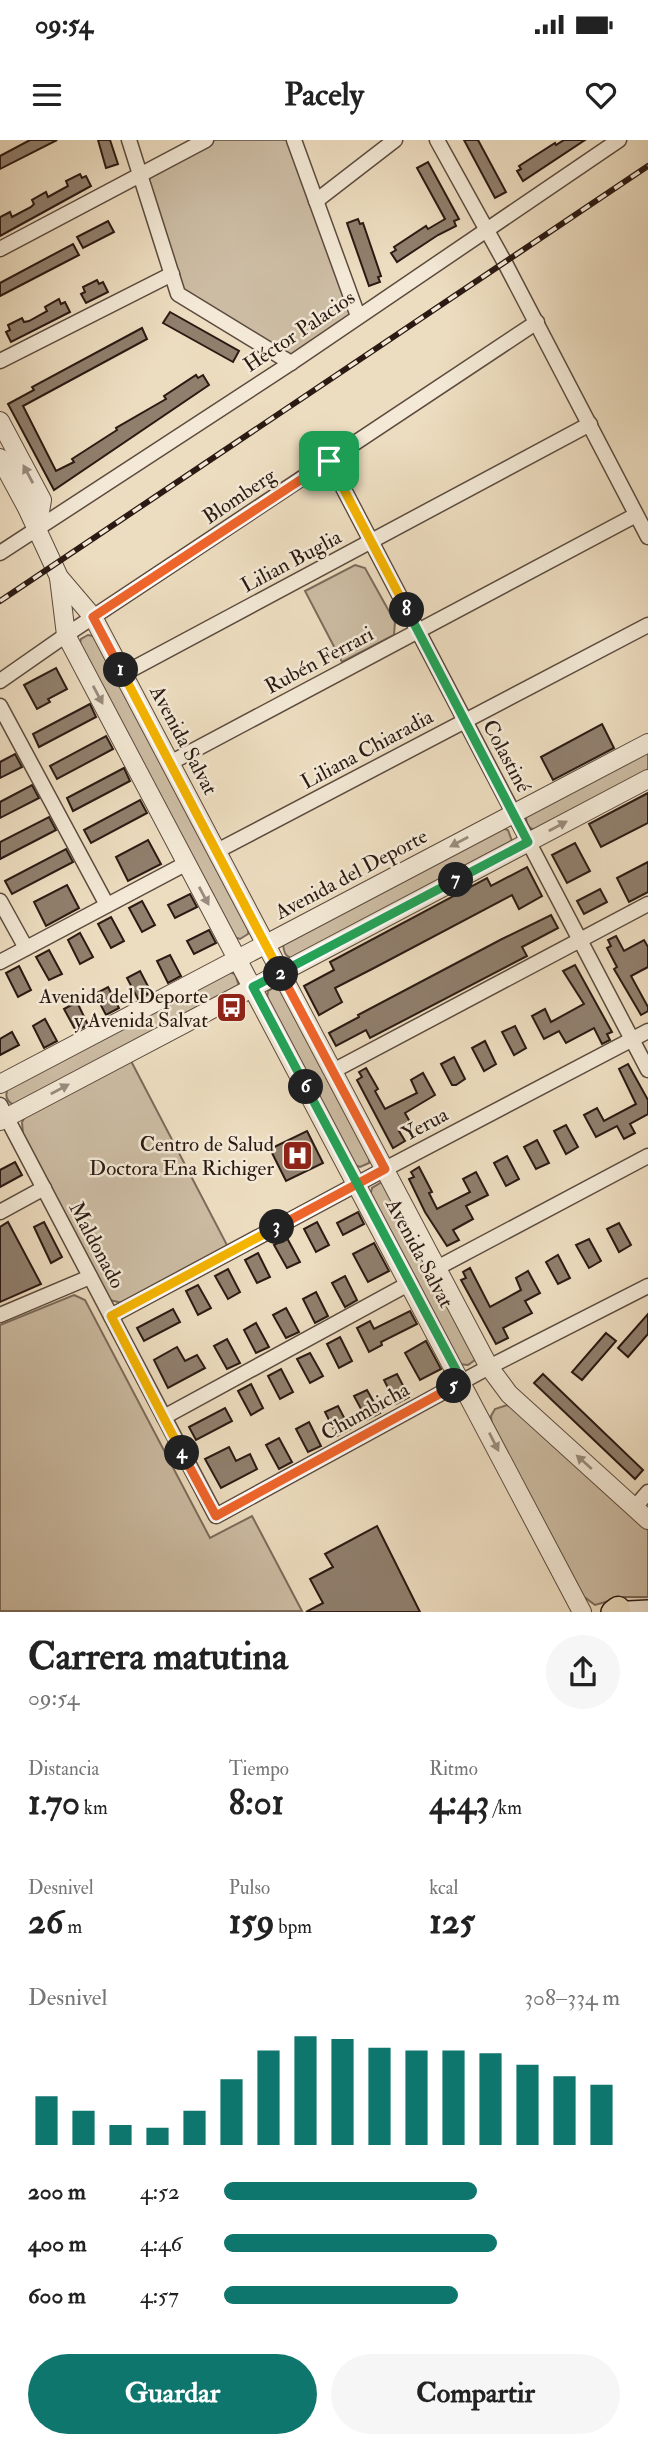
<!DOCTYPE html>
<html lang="es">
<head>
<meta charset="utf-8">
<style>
  :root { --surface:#fff; --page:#f6f6f6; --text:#222; --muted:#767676; --accent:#0f766e }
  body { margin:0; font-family:"IM FELL Double Pica",serif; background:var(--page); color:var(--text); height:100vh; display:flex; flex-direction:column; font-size:26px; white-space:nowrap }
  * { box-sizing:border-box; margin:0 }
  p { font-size:23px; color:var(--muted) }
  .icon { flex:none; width:38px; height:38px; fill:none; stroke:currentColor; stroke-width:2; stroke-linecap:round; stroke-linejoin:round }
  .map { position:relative; height:1472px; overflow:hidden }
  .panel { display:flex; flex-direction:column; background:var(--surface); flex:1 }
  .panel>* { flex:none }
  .pin { position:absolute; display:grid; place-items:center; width:60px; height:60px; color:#fff; margin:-30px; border-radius:14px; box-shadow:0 4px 10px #0006 }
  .km { position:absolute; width:35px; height:35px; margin:-18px; border-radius:50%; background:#222; color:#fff; font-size:19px; line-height:35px; text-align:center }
  .round { display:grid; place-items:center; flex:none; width:74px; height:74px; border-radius:37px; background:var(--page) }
  .overview { display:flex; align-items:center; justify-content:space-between; height:119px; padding:0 28px }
  h1 { font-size:38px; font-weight:800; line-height:52px }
  .metrics { display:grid; grid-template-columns:repeat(3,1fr); gap:10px; height:119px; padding:7px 28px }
  .metrics div { display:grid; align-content:center }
  .metrics b { font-size:35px; font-weight:800 }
  .metrics small { font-size:19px; font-weight:400 }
  .metrics p { font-size:19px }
  .chart { height:196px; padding:14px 28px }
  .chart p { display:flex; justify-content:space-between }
  .chart svg { width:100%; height:126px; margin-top:7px; stroke:var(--accent); stroke-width:6 }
  .cta { display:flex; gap:14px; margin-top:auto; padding:14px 28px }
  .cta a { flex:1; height:80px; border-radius:42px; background:var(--accent); color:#fff; font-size:28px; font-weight:800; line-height:80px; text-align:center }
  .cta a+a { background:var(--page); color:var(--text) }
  ul { padding:0 28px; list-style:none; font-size:23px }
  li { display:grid; grid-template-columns:112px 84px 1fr; align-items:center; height:52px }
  li i { height:18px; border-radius:9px; background:var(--accent) }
  .status { display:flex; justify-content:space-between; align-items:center; height:49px; padding:0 35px; background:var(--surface); direction:ltr }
  .status svg { height:19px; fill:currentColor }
  header { display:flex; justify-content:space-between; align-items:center; height:91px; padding:0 28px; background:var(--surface); font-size:32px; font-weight:800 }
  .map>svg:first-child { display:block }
</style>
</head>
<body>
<div class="status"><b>09:54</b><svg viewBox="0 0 49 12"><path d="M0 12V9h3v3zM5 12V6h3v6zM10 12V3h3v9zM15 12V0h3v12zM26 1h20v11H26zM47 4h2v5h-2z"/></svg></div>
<header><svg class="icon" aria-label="menu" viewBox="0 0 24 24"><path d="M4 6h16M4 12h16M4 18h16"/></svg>Pacely<svg class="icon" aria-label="heart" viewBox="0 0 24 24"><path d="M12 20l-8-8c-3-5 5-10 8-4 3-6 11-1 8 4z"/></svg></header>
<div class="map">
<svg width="648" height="1472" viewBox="0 0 648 1472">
  <rect width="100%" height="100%" fill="#edddc0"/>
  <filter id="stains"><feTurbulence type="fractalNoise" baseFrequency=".00286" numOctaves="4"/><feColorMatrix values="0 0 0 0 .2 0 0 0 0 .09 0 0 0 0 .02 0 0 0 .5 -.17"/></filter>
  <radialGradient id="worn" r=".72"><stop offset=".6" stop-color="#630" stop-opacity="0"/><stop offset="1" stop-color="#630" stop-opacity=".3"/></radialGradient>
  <g fill="#ccbca3" stroke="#7c6b5b" stroke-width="2">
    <polygon points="206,0 294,0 358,176 291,223 178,154 141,36"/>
    <polygon points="355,425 365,428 395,482 394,495 342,522 305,451"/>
    <polygon points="88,495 97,497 249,786 248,794 240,799 234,797 79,507 81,499"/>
    <path d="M648,608V634L536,690C527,688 526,684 526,675Z"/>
    <path d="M501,688L508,690L512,701L293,819C285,816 284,813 283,804Z"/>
    <path d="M228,832L235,834L239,846L16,966C6,962 4,955 9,946Z"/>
    <polygon points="277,846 284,850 370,1011 369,1023 360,1027 352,1024 267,859 268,851"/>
    <polygon points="131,921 228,1107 122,1163 110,1160 105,1153 23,994 22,982 25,977"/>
    <polygon points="382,1042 389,1048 476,1211 475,1220 468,1225 458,1224 370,1056 372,1048"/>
    <polygon points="74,1155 85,1160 210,1398 252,1376 302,1471 0,1471 0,1185"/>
    <polygon points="507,1265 518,1269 648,1390 648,1457 623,1457 595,1465 579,1453 492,1286 491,1276 495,1269"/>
  </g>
  <g fill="#907f6d" stroke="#2b1a13" stroke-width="2">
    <polygon points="30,0 57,0 0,29 0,16"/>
    <polygon points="98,0 110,0 118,24 106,28"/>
    <polygon points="464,0 478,0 506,52 495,58"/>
    <polygon points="564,0 585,0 523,41 517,31 521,29 519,26 555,3 556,5"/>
    <polygon points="428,22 459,79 454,81 456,86 438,95 397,122 391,113 396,110 394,107 426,86 428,89 445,79 417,28"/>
    <polygon points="80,34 82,38 86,36 91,46 0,96 0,77 10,72 12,77 31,67 34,64 32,60 46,52 48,57 68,46 66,41"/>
    <polygon points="358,79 360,84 363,83 381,136 378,137 380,142 369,146 347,83"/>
    <polygon points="108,81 114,92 83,108 77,97"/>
    <polygon points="73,104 79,115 0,156 0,143"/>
    <polygon points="97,140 99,144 103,142 108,152 86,163 81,154 85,152 83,147"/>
    <polygon points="59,159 61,164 65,162 70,172 11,202 6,192 10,190 8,185 22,178 24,182 29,181 47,171 45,167"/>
    <polygon points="170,172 239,211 233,222 163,183"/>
    <polygon points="142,188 147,199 23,266 56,331 74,322 72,319 117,290 116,288 166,259 164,256 196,235 198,238 203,235 209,245 54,350 8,264 34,250 32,247"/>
    <polygon points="56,528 67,549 48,559 50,562 37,569 24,545"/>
    <polygon points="90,564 96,577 39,607 33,594"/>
    <polygon points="602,584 614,608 553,640 541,617"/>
    <polygon points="106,596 113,609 57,639 50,626"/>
    <polygon points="15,614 22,627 0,638 0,622"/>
    <polygon points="124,628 130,641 73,671 67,658"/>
    <polygon points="32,645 39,658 0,678 0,662"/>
    <polygon points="648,653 648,683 601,707 589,684"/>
    <polygon points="140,660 147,673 91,703 84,690"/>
    <polygon points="49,677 56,690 0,719 0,702"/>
    <polygon points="148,700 161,724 128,741 116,717"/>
    <polygon points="575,703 590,731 567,743 552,715"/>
    <polygon points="66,709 73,722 12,754 5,741"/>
    <polygon points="648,722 648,752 629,762 617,738"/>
    <polygon points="527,727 542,756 519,769 512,755 374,828 335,848 342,862 319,875 304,846 334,830 330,822 487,738 491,746"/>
    <polygon points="67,745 79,768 46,786 34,762"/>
    <polygon points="600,749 607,762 584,774 577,761"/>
    <polygon points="190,754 197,767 175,778 168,765"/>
    <polygon points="142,761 155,785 142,792 129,768"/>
    <polygon points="551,775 558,788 522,807 527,816 370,898 366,890 336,906 329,893 359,877 358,875 502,799"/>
    <polygon points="111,777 124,801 111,808 98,784"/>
    <polygon points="209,790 216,803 194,814 187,801"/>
    <polygon points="80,793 93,817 80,824 68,800"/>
    <polygon points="616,796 624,811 644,800 648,807 648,827 631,836 648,867 648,871 641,875 614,829 617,827 607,808 611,806 608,800"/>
    <polygon points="49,810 62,834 49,840 36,817"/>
    <polygon points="170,815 181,836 168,843 157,821"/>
    <polygon points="575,825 612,892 607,894 610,900 602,904 594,888 566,903 559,891 544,899 532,876 545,869 551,882 584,864 563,831"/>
    <polygon points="19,826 31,850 18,857 6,833"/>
    <polygon points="140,831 151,852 138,859 127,838"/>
    <polygon points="108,847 119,868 106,875 95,854"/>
    <polygon points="77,862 88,885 76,891 64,869"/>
    <polygon points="45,879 57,901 44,908 33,886"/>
    <polygon points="515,886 526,908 514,915 502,892"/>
    <polygon points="12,892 19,905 0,915 0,899"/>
    <polygon points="485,901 496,924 484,931 472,908"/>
    <polygon points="454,917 465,939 456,945 452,945 441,924"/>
    <polygon points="628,924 648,960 648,974 630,984 635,993 624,999 617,986 596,997 584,975 597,968 604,981 636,964 619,929"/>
    <polygon points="366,928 378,949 375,951 385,969 417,953 411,940 423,933 435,955 405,973 411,984 399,991 405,1001 393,1008 357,940 362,937 359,932"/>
    <polygon points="566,985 578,1007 566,1014 554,991"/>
    <polygon points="307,991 323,1023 286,1041 270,1009"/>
    <polygon points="537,1000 549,1023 536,1029 524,1007"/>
    <polygon points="507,1016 519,1039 506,1046 494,1023"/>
    <polygon points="15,1022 22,1035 0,1047 0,1030"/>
    <polygon points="419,1027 432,1052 429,1053 437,1069 470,1052 463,1039 476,1032 488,1055 466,1066 473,1079 453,1090 459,1100 447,1106 425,1072 409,1039 414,1037 411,1032"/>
    <polygon points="358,1072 364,1084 343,1095 337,1083"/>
    <polygon points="8,1082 41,1144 0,1162 0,1087"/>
    <polygon points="44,1082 62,1117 51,1123 34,1087"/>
    <polygon points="317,1082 329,1105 316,1112 304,1089"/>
    <polygon points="619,1083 631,1105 619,1112 607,1089"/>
    <polygon points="287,1098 300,1122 287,1128 274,1105"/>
    <polygon points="589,1099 601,1121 589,1128 576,1105"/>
    <polygon points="374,1103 389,1131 368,1142 353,1114"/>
    <polygon points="258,1113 270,1137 257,1143 245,1120"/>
    <polygon points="558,1115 570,1138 558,1144 546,1122"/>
    <polygon points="470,1128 490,1167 521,1150 516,1138 528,1131 540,1153 525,1161 532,1173 503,1188 508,1198 496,1204 461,1140 466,1138 463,1132"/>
    <polygon points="228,1129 240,1152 228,1159 215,1136"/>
    <polygon points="345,1136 357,1160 345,1167 332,1143"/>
    <polygon points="198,1145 211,1168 198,1175 186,1151"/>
    <polygon points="316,1152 328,1176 315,1183 303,1159"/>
    <polygon points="286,1168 299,1192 286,1198 273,1175"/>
    <polygon points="173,1169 180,1182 144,1201 137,1188"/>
    <polygon points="410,1171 417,1184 381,1202 382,1205 369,1212 357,1188 370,1181 374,1189"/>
    <polygon points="648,1174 648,1194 628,1217 618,1208"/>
    <polygon points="256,1183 269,1207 256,1213 244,1190"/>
    <polygon points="606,1193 616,1201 582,1240 572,1232"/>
    <polygon points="340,1197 352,1221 339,1228 327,1204"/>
    <polygon points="227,1199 240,1223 227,1229 214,1206"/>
    <polygon points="426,1201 441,1229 420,1240 405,1213"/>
    <polygon points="177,1207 185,1221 197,1215 205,1228 168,1248 154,1220"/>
    <polygon points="310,1213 323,1236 310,1243 297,1219"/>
    <polygon points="281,1229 293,1252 280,1259 268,1236"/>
    <polygon points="397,1234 409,1257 396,1264 384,1240"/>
    <polygon points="543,1234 643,1330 635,1339 534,1243"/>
    <polygon points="251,1244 263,1268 251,1275 238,1251"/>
    <polygon points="367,1250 380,1273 367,1280 354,1256"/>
    <polygon points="338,1266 350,1289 337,1296 325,1272"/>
    <polygon points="225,1268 232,1281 196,1300 189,1287"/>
    <polygon points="309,1282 321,1306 308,1312 296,1289"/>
    <polygon points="279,1298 292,1322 279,1329 266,1305"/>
    <polygon points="229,1307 236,1321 250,1314 257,1329 221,1348 205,1319"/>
    <polygon points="377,1386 420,1472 306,1472 323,1463 310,1439 333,1427 325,1414"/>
  </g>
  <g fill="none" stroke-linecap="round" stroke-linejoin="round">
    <defs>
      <g id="minor">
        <polyline points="129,0 178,154 291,223"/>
        <polyline points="294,0 358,176"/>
        <polyline points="437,0 505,123 648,397"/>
        <polyline points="316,61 395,0"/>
        <polyline points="0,109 206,0"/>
        <polyline points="0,221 172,134"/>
        <polyline points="329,321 648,930"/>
        <polyline points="0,413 291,223 619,0"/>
        <polyline points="123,534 590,284"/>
        <polyline points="0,541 66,495 537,182"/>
        <polyline points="0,566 107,765"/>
        <polyline points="170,623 636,375"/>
        <polyline points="217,711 648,485"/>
        <polyline points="0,761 26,808"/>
        <polyline points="0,822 187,723"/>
        <polyline points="333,931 648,764"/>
        <polyline points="0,965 216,1376 489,1227 648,1146"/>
        <polyline points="0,1072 44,1048"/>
        <polyline points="437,1128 648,1016"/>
        <polyline points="0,1175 90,1137"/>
        <polyline points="111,1176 385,1029 648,891"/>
        <polyline points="164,1277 410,1143"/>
        <polyline points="635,1367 648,1352"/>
      </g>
      <g id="tertiary">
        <polyline points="0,281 42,360 37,389"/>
        <polyline points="0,318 27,368 59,437 93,477 489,1227 509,1254 648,1380"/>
        <polyline points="59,438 66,495 582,1472"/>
        <polyline points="0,944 648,603"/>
        <polyline points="0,981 648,639"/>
      </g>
      <polyline id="secondary" points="611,1472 648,1470"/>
      <polyline id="motorway" points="614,1472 618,1469"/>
    </defs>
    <use href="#minor" stroke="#5c4b3e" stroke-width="17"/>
    <use href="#tertiary" stroke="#5c4b3e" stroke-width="20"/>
    <use href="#secondary" stroke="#2b1a13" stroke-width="22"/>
    <use href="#motorway" stroke="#2b1a13" stroke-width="27"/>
    <use href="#minor" stroke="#f3e9d6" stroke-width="14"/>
    <use href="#tertiary" stroke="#f3e9d6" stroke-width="18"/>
    <use href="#secondary" stroke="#f3e9d6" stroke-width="19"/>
    <use href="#motorway" stroke="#edddc0" stroke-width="24"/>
    <defs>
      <polyline id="rail" points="0,461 648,26"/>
    </defs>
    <use href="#rail" stroke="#2b1a13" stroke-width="6"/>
    <use href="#rail" stroke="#f3e9d6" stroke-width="3.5" stroke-dasharray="10" stroke-linecap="butt"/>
  </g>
  <defs><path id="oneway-solid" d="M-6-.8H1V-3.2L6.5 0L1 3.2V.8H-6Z" transform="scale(1.75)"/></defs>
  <g fill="#998c7e">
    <use href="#oneway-solid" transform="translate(28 334) rotate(-118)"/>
    <use href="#oneway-solid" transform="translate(98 555) rotate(62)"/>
    <use href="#oneway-solid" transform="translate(558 686) rotate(-28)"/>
    <use href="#oneway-solid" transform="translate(459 702) rotate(152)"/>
    <use href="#oneway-solid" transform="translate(204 756) rotate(62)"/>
    <use href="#oneway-solid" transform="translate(60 949) rotate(-28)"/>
    <use href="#oneway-solid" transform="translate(494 1302) rotate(63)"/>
    <use href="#oneway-solid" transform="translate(584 1322) rotate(-138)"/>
  </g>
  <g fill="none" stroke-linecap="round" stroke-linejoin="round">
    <defs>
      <polyline id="split-1" points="121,530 93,477 329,321"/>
      <polyline id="split-2" points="121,530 281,834"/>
      <polyline id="split-3" points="277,1087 385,1029 281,834"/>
      <polyline id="split-4" points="182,1313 111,1176 277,1087"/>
      <polyline id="split-5" points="182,1313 216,1376 454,1246"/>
      <polyline id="split-6" points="306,947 462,1241 454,1246"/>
      <polyline id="split-7" points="306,947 253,847 456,740"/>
      <polyline id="split-8" points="407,470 528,702 456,740"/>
      <polyline id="split-9" points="329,321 407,470"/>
    </defs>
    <use href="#split-1" stroke="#fff" stroke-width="14"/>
    <use href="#split-2" stroke="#fff" stroke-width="14"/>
    <use href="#split-3" stroke="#fff" stroke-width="14"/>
    <use href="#split-4" stroke="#fff" stroke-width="14"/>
    <use href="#split-5" stroke="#fff" stroke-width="14"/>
    <use href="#split-6" stroke="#fff" stroke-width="14"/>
    <use href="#split-7" stroke="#fff" stroke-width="14"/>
    <use href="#split-8" stroke="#fff" stroke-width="14"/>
    <use href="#split-9" stroke="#fff" stroke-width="14"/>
    <use href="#split-1" stroke="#f0652b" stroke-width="9"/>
    <use href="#split-2" stroke="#f5b400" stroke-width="9"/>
    <use href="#split-3" stroke="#f0652b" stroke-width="9"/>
    <use href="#split-4" stroke="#f5b400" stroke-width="9"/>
    <use href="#split-5" stroke="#f0652b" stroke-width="9"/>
    <use href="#split-6" stroke="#22a559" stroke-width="9"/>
    <use href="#split-7" stroke="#22a559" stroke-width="9"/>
    <use href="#split-8" stroke="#22a559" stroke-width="9"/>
    <use href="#split-9" stroke="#f5b400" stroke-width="9"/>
  </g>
  <defs>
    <symbol id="bus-square" viewBox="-11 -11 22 22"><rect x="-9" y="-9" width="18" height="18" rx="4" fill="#8f2418" stroke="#f3e9d6"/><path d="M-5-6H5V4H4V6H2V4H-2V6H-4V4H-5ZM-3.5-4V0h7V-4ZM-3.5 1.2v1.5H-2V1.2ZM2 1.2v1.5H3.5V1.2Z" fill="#fff"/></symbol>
    <symbol id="hospital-square" viewBox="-11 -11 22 22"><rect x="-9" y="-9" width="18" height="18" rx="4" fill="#8f2418" stroke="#f3e9d6"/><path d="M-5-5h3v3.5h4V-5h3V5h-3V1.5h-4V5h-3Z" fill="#fff"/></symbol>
  </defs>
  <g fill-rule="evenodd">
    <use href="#bus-square" x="214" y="850" width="35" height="35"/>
    <use href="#hospital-square" x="280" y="998" width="35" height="35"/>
  </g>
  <g text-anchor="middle" stroke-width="5" stroke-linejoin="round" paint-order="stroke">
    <g font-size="21" fill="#2b1a13" stroke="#f3e9d6">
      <text transform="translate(299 191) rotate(-34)" y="7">Héctor Palacios</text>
      <text transform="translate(239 356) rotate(-34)" y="7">Blomberg</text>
      <text transform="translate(291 421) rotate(-28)" y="7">Lilian Buglia</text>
      <text transform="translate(319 520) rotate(-28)" y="7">Rubén Ferrari</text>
      <text transform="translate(184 600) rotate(62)" y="7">Avenida Salvat</text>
      <text transform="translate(367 609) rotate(-28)" y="7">Liliana Chiaradia</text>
      <text transform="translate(507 616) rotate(62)" y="7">Colastiné</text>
      <text transform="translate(351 734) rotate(-28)" y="7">Avenida del Deporte</text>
      <text transform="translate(425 984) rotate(-28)" y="7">Yerua</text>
      <text transform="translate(97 1105) rotate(62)" y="7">Maldonado</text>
      <text transform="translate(420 1113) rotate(62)" y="7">Avenida Salvat</text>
      <text transform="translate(365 1271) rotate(-29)" y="7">Chumbicha</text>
    </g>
    <g font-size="21" fill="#2b1a13" stroke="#f3e9d6" text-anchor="end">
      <text x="208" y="863">Avenida del Deporte<tspan x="208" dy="24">y Avenida Salvat</tspan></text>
      <text x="274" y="1011">Centro de Salud<tspan x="274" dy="24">Doctora Ena Richiger</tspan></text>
    </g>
  </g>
  <rect width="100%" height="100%" filter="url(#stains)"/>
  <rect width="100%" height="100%" fill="url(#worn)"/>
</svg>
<div class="pin" style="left:329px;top:321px;background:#1e9e55"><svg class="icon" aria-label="arrive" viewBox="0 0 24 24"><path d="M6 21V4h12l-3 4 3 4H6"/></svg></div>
<b class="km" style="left:121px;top:530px">1</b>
<b class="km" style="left:281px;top:834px">2</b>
<b class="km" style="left:277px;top:1087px">3</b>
<b class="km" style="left:182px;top:1313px">4</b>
<b class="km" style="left:454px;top:1246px">5</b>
<b class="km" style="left:306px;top:947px">6</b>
<b class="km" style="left:456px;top:740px">7</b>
<b class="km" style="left:407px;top:470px">8</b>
</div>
<section class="panel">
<div class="overview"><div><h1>Carrera matutina</h1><p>09:54</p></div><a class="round"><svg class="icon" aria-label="share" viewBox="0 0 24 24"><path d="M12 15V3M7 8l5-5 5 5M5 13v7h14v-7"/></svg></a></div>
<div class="metrics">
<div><p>Distancia</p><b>1.70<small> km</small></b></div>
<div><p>Tiempo</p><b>8:01</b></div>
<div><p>Ritmo</p><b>4:43<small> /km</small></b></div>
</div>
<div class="metrics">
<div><p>Desnivel</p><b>26<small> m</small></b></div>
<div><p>Pulso</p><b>159<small> bpm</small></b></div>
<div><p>kcal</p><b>125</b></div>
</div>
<div class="chart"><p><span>Desnivel</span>308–334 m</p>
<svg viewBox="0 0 160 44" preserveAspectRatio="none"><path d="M5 44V27M15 44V32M25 44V37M35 44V38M45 44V32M55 44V21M65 44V11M75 44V6M85 44V7M95 44V10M105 44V11M115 44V11M125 44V12M135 44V16M145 44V20M155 44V23"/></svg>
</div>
<ul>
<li><b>200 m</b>4:52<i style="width:64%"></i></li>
<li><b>400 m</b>4:46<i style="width:69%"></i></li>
<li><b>600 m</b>4:57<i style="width:59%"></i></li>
</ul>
<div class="cta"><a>Guardar</a><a>Compartir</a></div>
</section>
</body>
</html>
